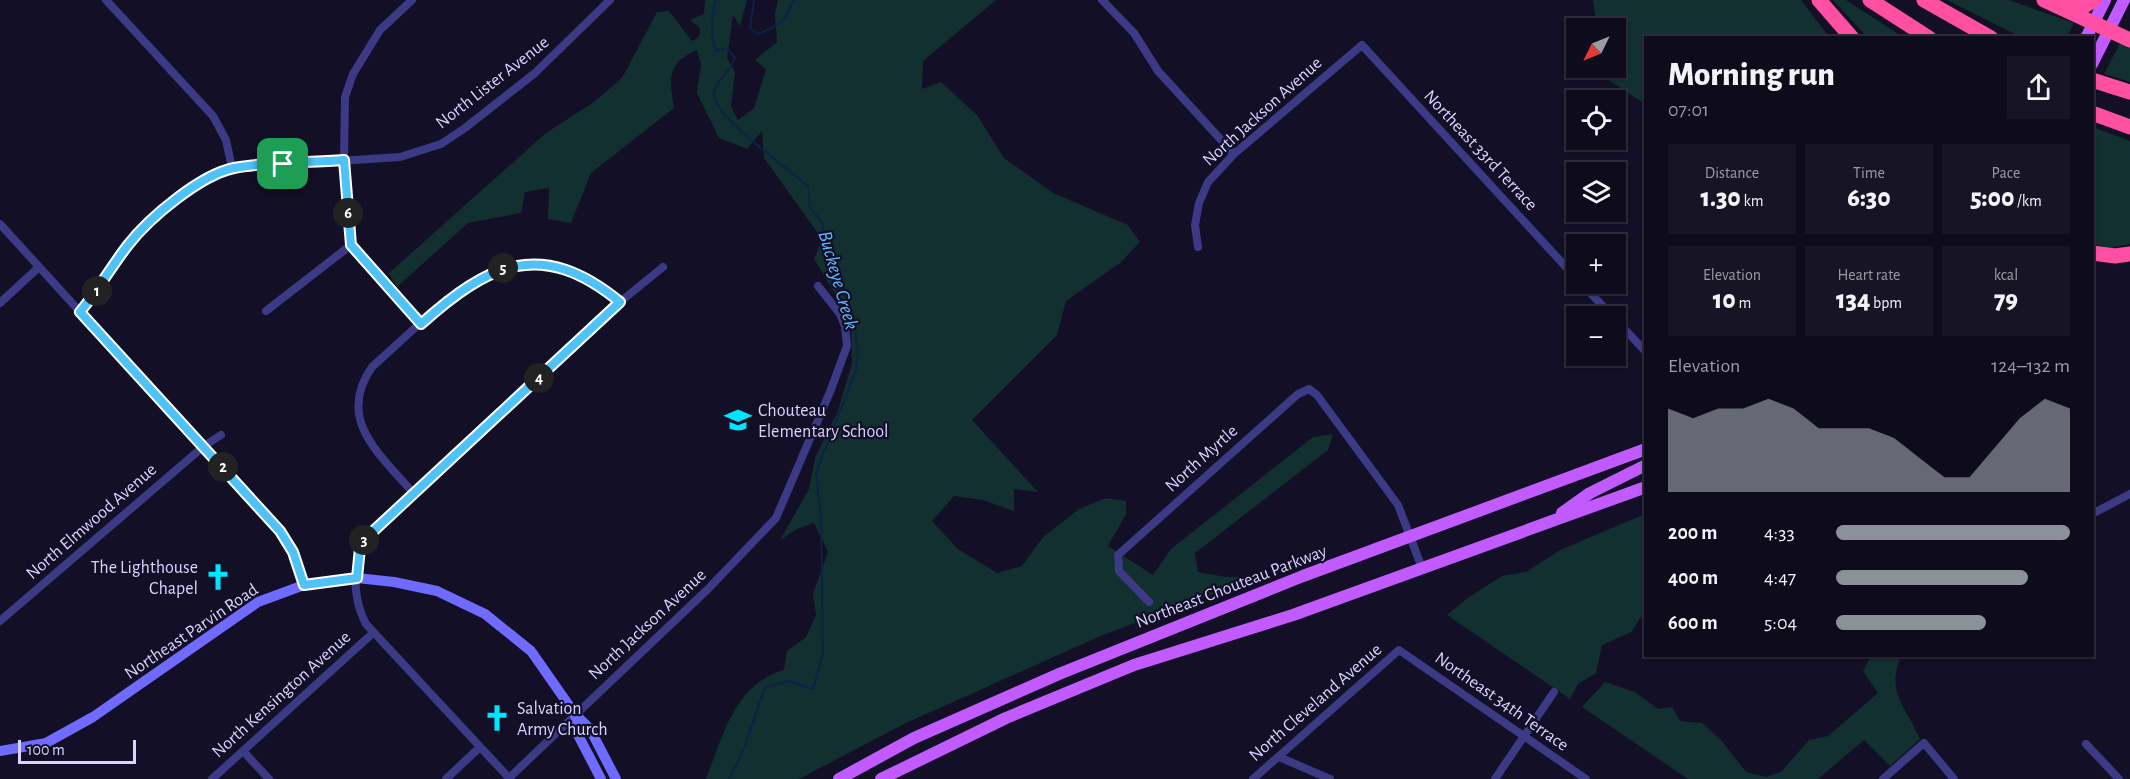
<!DOCTYPE html>
<html lang="en">
<head>
<meta charset="utf-8">
<style>
  :root { --surface:#0e0b1c; --page:#171425; --text:#f1f3f6; --muted:#9b9ba3; --line:#2e2b3b; --accent:#8c9099 }
  body { margin:0; font-family:"Alegreya Sans",sans-serif; background:var(--page); color:var(--text); height:100vh; display:flex; flex-direction:column; font-size:22px; white-space:nowrap }
  * { box-sizing:border-box; margin:0 }
  p { font-size:20px; color:var(--muted) }
  .icon { flex:none; width:33px; height:33px; fill:none; stroke:currentColor; stroke-width:2; stroke-linecap:round; stroke-linejoin:round }
  .map { position:relative; flex:1; overflow:hidden }
  .drawer { position:absolute; left:1644px; top:36px; width:450px; height:621px; display:flex; flex-direction:column; background:var(--surface); border-radius:0px; box-shadow:0 2px 4px #0004,0 0 0 2px var(--line) }
  .drawer>* { flex:none }
  .needle { width:39px; rotate:227deg }
  .buttons { position:absolute; left:1566px; top:18px; display:grid; gap:12px }
  .buttons a { display:grid; place-items:center; width:60px; height:60px; border-radius:0px; background:var(--surface); box-shadow:0 2px 4px #0004,0 0 0 2px var(--line); font-size:30px }
  .scale { position:absolute; left:18px; bottom:15px; width:118px; box-sizing:border-box; padding-left:6px; border:3px solid #d9d4ff; border-top:0; font-size:16px; line-height:21px; white-space:nowrap; color:#d9d4ff; -webkit-text-stroke:4px #130f26; paint-order:stroke }
  .pin { position:absolute; display:grid; place-items:center; width:51px; height:51px; color:#fff; margin:-26px; border-radius:12px; box-shadow:0 3px 9px #0006 }
  .km { position:absolute; width:30px; height:30px; margin:-15px; border-radius:50%; background:#222; color:#fff; font-size:16px; line-height:30px; text-align:center }
  .round { display:grid; place-items:center; flex:none; width:63px; height:63px; border-radius:0px; background:var(--page) }
  .summary { display:flex; align-items:center; justify-content:space-between; height:102px; padding:0 24px }
  h1 { font-size:33px; font-weight:800; line-height:45px }
  .metrics { display:grid; grid-template-columns:repeat(3,1fr); gap:9px; height:102px; padding:6px 24px }
  .metrics div { display:grid; align-content:center; border-radius:0px; background:var(--page); text-align:center }
  .metrics b { font-size:26px; font-weight:800 }
  .metrics small { font-size:16px; font-weight:400 }
  .metrics p { font-size:16px }
  .chart { height:168px; padding:12px 24px }
  .chart p { display:flex; justify-content:space-between }
  .chart svg { width:100%; height:108px; margin-top:6px; fill:var(--accent); opacity:.7 }
  ul { padding:0 24px; list-style:none; font-size:20px }
  li { display:grid; grid-template-columns:96px 72px 1fr; align-items:center; height:45px }
  li i { height:15px; border-radius:8px; background:var(--accent) }
  .map>svg:first-child { display:block }
</style>
</head>
<body>
<div class="map">
<svg width="2130" height="779" viewBox="0 0 2130 779">
  <rect width="100%" height="100%" fill="#130f26"/>
  <g fill="#12302f">
    <path d="M705,0H747L740,26L733,15L727,58L735,72L731,106L738,120L754,108L766,69L755,60L777,42L775,13L778,0H996L923,61L922,89L941,82L977,115L1004,158L1053,193L1128,225L1140,242L1120,263L1066,301L1057,335L972,420L1038,492L1014,489V511L983,500L954,496L932,521L958,549L997,573L1022,566L1043,537L1079,509L1106,498L1126,501V514L1108,546L1153,575L1171,549L1313,437L1333,434L1328,450L1195,553L1198,572L1226,577L1261,576L1103,635L906,723L799,779H706C723,736 734,684 784,670L787,651L806,637L816,615L813,594L828,552L814,523L797,529L780,540L809,489L815,458L837,413L852,364L851,320L814,259L822,239L764,158L762,131L747,149L719,138L697,93L701,65L697,50C667,63 669,79 674,108L591,173L571,223L548,219L549,188L525,192L521,213L468,223L397,287L389,273L546,133L594,102L622,78L657,12L669,11L692,41L699,37L700,28L690,20L704,14Z"/>
    <polygon points="1593,0 1801,0 1829,37 1646,38 1645,104 1604,77 1603,68 1616,68 1616,28 1597,28"/>
    <polygon points="1833,0 1846,0 1903,37 1867,37"/>
    <polygon points="1947,0 2009,0 2074,23 2067,37 2021,37"/>
    <polygon points="2120,43 2130,47 2130,82 2104,74"/>
    <polygon points="2093,127 2130,141 2130,244 2110,248 2093,244"/>
    <polygon points="1645,514 1645,611 1631,632 1602,645 1596,673 1578,684 1570,699 1447,615 1469,597 1502,576 1526,572 1560,550"/>
    <path d="M1871,656H1901C1886,694 1905,704 1920,739L1890,766L1864,740L1818,779H1688L1582,707L1605,682L1635,692L1658,709L1672,707L1680,721L1702,723L1721,740L1746,772L1766,777L1781,772L1809,740L1828,736L1878,693L1863,671Z"/>
  </g>
  <g fill="none" stroke-linecap="round" stroke-linejoin="round">
    <g stroke="#0c2248" stroke-width="2">
      <path d="M718,0L715,2C712,18 710,36 716,51L727,48L735,58C731,70 716,81 714,93C711,115 789,169 808,186L810,208L822,222L828,254L853,315L858,353L856,370L816,473L821,518L823,653L813,689L789,681L765,687L742,754L729,779"/>
      <path d="M754,0L750,28L758,34C776,27 788,21 793,0"/>
    </g>
    <g stroke="#3d3a85" stroke-width="8">
      <polyline points="106,0 213,116 226,140 232,168"/>
      <polyline points="412,0 380,30 353,74 345,97 344,160 351,245 421,324"/>
      <polyline points="1102,0 1134,33 1158,71 1234,154"/>
      <polyline points="0,224 280,531 293,552 304,585"/>
      <polyline points="1198,247 1195,225 1199,203 1208,182 1234,154 1362,45 1576,278"/>
      <polyline points="1582,284 1612,316"/>
      <polyline points="0,303 39,267"/>
      <polyline points="266,311 351,245"/>
      <path d="M79,312C98,290 111,266 129,244C153,213 195,180 232,168L400,157L441,144L465,128L535,73L610,0"/>
      <polyline points="1616,320 1646,352"/>
      <path d="M414,494C381,455 335,420 372,367C450,298 515,216 620,302"/>
      <polyline points="2092,514 2130,494"/>
      <polyline points="1149,602 1119,571 1118,555 1298,394 1309,389 1317,395 1398,505 1422,568"/>
      <polyline points="0,621 204,446 221,435"/>
      <polyline points="2086,744 2119,779"/>
      <polyline points="243,751 269,779"/>
      <polyline points="1279,757 1330,779"/>
      <polyline points="509,778 708,589 776,518 830,392 847,346 845,326 840,314 818,286"/>
      <polyline points="212,779 373,633"/>
      <polyline points="446,779 480,747"/>
      <path d="M510,779L366,624C352,598 350,554 372,532L620,302L663,267"/>
      <polyline points="1253,779 1399,650 1586,779"/>
      <polyline points="1495,779 1554,692"/>
      <polyline points="1883,779 1924,743 1954,779"/>
    </g>
    <g stroke="#6f6bff" stroke-width="10">
      <polyline points="575,714 577,733 601,779"/>
      <polyline points="0,751 46,743 93,717 258,602 304,585 357,578 394,582 437,591 485,614 531,651 575,714 590,729 616,779"/>
    </g>
    <g stroke="#c25bff" stroke-width="12">
      <polyline points="2086,38 2105,0"/>
      <polyline points="2092,64 2124,0"/>
      <polyline points="1562,513 1590,493 1646,465"/>
      <polyline points="839,779 914,738 1059,674 1303,576 1646,449"/>
      <polyline points="881,779 1006,718 1134,665 1293,615 1646,487"/>
    </g>
    <g stroke="#ff4fa3" stroke-width="15">
      <polyline points="1819,0 1852,38"/>
      <polyline points="1870,0 1929,38"/>
      <polyline points="1924,0 1991,38"/>
      <polyline points="2044,0 2130,40"/>
      <polyline points="2063,6 2084,6 2094,0"/>
      <polyline points="2092,80 2130,92"/>
      <polyline points="2092,113 2130,127"/>
      <polyline points="2092,253 2115,256 2130,254"/>
    </g>
  </g>
  <g fill="none" stroke-linecap="round" stroke-linejoin="round">
    <defs>
      <path id="route" d="M344,160L351,245L421,324C488,264 541,237 620,302L368,536L360,548L357,578L304,585L293,552L280,531L80,312C98,290 111,267 128,245C149,218 200,175 234,168C270,161 308,163 344,160Z"/>
    </defs>
    <use href="#route" stroke="#fff" stroke-width="12"/>
    <use href="#route" stroke="#4fc3f7" stroke-width="8"/>
  </g>
  <defs>
    <symbol id="school-bare" viewBox="-9 -9 18 18"><path d="M0-5L7-2L0 1L-7-2ZM-4 1L0 2.5L4 1V4Q0 6-4 4Z" fill="#00e5ff" stroke="#130f26" stroke-width="2.5" paint-order="stroke"/></symbol>
    <symbol id="church-bare" viewBox="-9 -9 18 18"><path d="M-1.2-6h2.4v3.5h3.3v2.4h-3.3V6h-2.4V-.1h-3.3v-2.4h3.3Z" fill="#00e5ff" stroke="#130f26" stroke-width="2.5" paint-order="stroke"/></symbol>
  </defs>
  <g fill-rule="evenodd">
    <use href="#school-bare" x="719" y="401" width="38" height="38"/>
    <use href="#church-bare" x="199" y="558" width="38" height="38"/>
    <use href="#church-bare" x="478" y="699" width="38" height="38"/>
  </g>
  <g text-anchor="middle" stroke-width="4.5" stroke-linejoin="round" paint-order="stroke">
    <g font-size="18" fill="#d9d4ff" stroke="#130f26">
      <text transform="translate(492 82) rotate(-38)" y="6">North Lister Avenue</text>
      <text transform="translate(1262 111) rotate(-42)" y="6">North Jackson Avenue</text>
      <text transform="translate(1481 150) rotate(47)" y="6">Northeast 33rd Terrace</text>
      <text transform="translate(1201 458) rotate(-42)" y="6">North Myrtle</text>
      <text transform="translate(91 521) rotate(-41)" y="6">North Elmwood Avenue</text>
      <text transform="translate(1231 586) rotate(-21)" y="6">Northeast Chouteau Parkway</text>
      <text transform="translate(647 624) rotate(-43)" y="6">North Jackson Avenue</text>
      <text transform="translate(191 631) rotate(-34)" y="6">Northeast Parvin Road</text>
      <text transform="translate(281 694) rotate(-42)" y="6">North Kensington Avenue</text>
      <text transform="translate(1502 701) rotate(35)" y="6">Northeast 34th Terrace</text>
      <text transform="translate(1315 702) rotate(-41)" y="6">North Cleveland Avenue</text>
    </g>
    <g font-size="18" fill="#d9d4ff" stroke="#130f26" text-anchor="start">
      <text x="758" y="416">Chouteau<tspan x="758" dy="21">Elementary School</tspan></text>
      <text x="198" y="573" text-anchor="end">The Lighthouse<tspan x="198" dy="21">Chapel</tspan></text>
      <text x="517" y="714">Salvation<tspan x="517" dy="21">Army Church</tspan></text>
    </g>
    <g font-size="20" font-style="italic" fill="#62b6ff" stroke="#130f26">
      <text transform="translate(839 280) rotate(74)" y="7">Buckeye Creek</text>
    </g>
  </g>
</svg>
<div class="buttons">
<a><svg class="needle" viewBox="-14 -14 28 28"><path d="M0-13l5 13h-10z" fill="#e53935"/><path d="M0 13l5-13h-10z" fill="#9b9ba3"/></svg></a>
<a><svg class="icon" aria-label="locate" viewBox="0 0 24 24"><circle cx="12" cy="12" r="6"/><path d="M12 2v4M12 18v4M2 12h4M18 12h4"/></svg></a>
<a><svg class="icon" aria-label="layers" viewBox="0 0 24 24"><path d="M12 4l9 5-9 5-9-5zM3 14l9 5 9-5"/></svg></a>
<a>+</a>
<a>−</a>
</div>
<div class="scale">100 m</div>
<div class="pin" style="left:283px;top:164px;background:#1e9e55"><svg class="icon" aria-label="arrive" viewBox="0 0 24 24"><path d="M6 21V4h12l-3 4 3 4H6"/></svg></div>
<b class="km" style="left:97px;top:291px">1</b>
<b class="km" style="left:223px;top:467px">2</b>
<b class="km" style="left:364px;top:540px">3</b>
<b class="km" style="left:539px;top:378px">4</b>
<b class="km" style="left:503px;top:268px">5</b>
<b class="km" style="left:348px;top:213px">6</b>
<section class="drawer">
<div class="summary"><div><h1>Morning run</h1><p>07:01</p></div><a class="round"><svg class="icon" aria-label="share" viewBox="0 0 24 24"><path d="M12 15V3M7 8l5-5 5 5M5 13v7h14v-7"/></svg></a></div>
<div class="metrics">
<div><p>Distance</p><b>1.30<small> km</small></b></div>
<div><p>Time</p><b>6:30</b></div>
<div><p>Pace</p><b>5:00<small> /km</small></b></div>
</div>
<div class="metrics">
<div><p>Elevation</p><b>10<small> m</small></b></div>
<div><p>Heart rate</p><b>134<small> bpm</small></b></div>
<div><p>kcal</p><b>79</b></div>
</div>
<div class="chart"><p><span>Elevation</span>124–132 m</p>
<svg viewBox="0 0 160 44" preserveAspectRatio="none"><path d="M0 44V10L10 14L20 10L30 10L40 6L50 10L60 18L70 18L80 18L90 22L100 30L110 38L120 38L130 26L140 14L150 6L160 10V44z"/></svg>
</div>
<ul>
<li><b>200 m</b>4:33<i style="width:100%"></i></li>
<li><b>400 m</b>4:47<i style="width:82%"></i></li>
<li><b>600 m</b>5:04<i style="width:64%"></i></li>
</ul>
</section>
</div>
</body>
</html>
